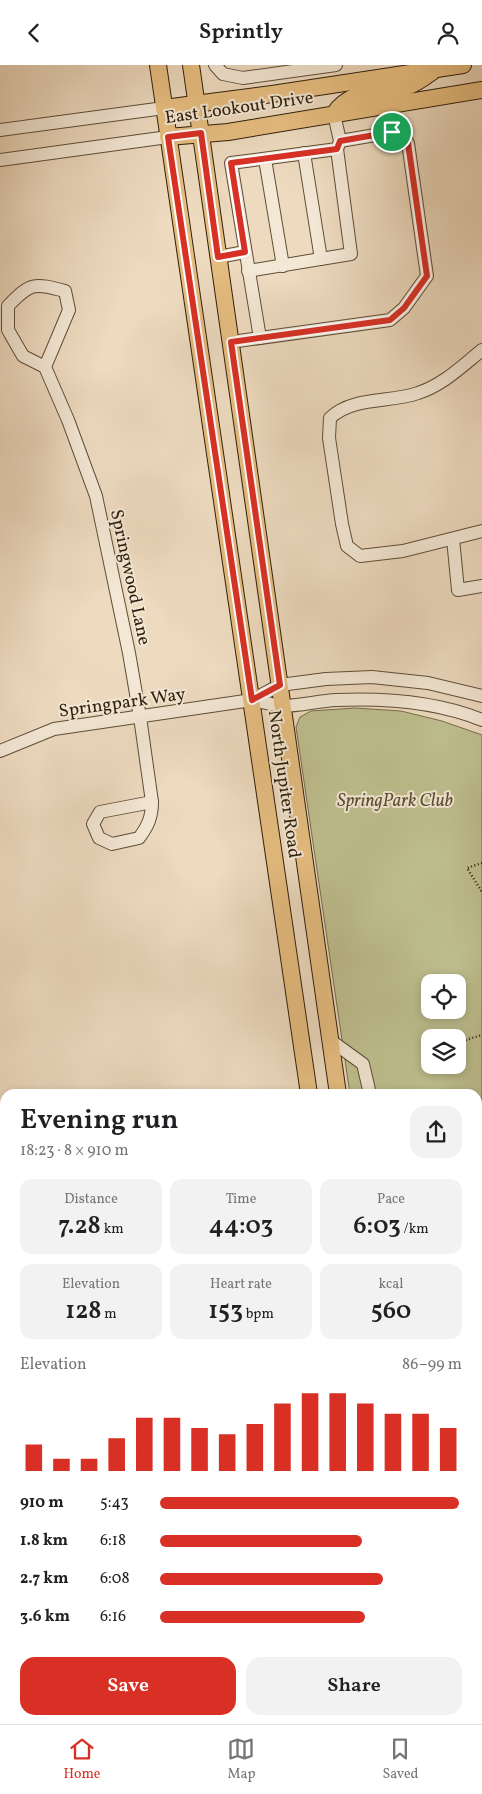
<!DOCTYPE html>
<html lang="en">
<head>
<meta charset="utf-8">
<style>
  :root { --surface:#fff; --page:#f2f2f2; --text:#202124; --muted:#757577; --line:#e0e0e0; --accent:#d93025 }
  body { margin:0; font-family:Vollkorn,serif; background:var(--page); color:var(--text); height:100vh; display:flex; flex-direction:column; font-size:19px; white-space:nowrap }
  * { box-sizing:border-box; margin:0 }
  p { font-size:16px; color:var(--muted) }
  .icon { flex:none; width:28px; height:28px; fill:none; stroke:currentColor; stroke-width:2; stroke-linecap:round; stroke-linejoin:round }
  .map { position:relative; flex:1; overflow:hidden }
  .drawer { position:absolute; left:0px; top:1024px; width:482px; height:636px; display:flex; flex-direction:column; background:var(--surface); border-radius:15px 15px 0 0; box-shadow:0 2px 8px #0003 }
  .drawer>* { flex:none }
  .controls { position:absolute; left:421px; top:909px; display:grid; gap:10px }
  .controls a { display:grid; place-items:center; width:45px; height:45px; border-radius:10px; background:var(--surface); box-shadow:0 2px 8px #0003; font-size:25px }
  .pin { position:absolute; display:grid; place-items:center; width:42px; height:42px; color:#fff; margin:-21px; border:2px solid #fff; border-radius:50%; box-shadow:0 1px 5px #0007 }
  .round { display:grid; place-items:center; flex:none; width:52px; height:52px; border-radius:15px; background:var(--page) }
  .summary { display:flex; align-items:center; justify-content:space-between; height:85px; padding:0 20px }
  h1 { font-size:28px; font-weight:600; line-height:38px }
  .figures { display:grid; grid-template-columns:repeat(3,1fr); gap:8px; height:85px; padding:5px 20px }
  .figures div { display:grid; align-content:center; border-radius:12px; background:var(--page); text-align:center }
  .figures b { font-size:25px; font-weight:600 }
  .figures small { font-size:14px; font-weight:400 }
  .figures p { font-size:14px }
  .chart { height:140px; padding:10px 20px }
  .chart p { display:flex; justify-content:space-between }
  .chart svg { width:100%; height:90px; margin-top:5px; stroke:var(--accent); stroke-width:6 }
  .button { display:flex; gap:10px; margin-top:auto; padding:10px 20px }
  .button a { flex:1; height:58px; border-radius:15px; background:var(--accent); color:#fff; font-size:20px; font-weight:600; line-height:58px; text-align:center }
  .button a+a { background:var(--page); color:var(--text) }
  ul { padding:0 20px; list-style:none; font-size:16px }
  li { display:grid; grid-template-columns:80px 60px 1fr; align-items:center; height:38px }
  li i { height:12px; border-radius:6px; background:var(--accent) }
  header { display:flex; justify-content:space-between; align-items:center; height:65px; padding:0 20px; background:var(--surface); font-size:22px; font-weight:600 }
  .tabs { display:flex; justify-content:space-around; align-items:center; height:70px; border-top:1px solid var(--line); background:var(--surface); font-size:14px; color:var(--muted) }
  .tabs a { display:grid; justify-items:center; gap:2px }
  .tabs .on { color:var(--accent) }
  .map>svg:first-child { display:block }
</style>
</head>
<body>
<header><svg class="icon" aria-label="back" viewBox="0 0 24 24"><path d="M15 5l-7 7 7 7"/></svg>Sprintly<svg class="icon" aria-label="person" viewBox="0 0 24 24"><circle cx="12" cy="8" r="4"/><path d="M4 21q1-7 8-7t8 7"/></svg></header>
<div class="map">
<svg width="482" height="1659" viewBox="0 0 482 1659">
  <rect width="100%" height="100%" fill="#eddabf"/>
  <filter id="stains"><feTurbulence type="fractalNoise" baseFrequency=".004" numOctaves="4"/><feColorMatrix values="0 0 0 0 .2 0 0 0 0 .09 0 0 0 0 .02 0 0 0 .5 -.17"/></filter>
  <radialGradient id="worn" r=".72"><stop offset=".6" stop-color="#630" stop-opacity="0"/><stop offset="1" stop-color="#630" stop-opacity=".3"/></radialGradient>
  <g fill="#bebe8e" stroke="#766e4c" fill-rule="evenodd">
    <path d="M355,643L401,646L442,656L482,670V1343H478V1029H350L296,662L300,652L311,646ZM430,918H458V945H430ZM430,972H458V1000H430Z"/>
    <polygon points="0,1173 5,1179 5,1333 0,1336"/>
  </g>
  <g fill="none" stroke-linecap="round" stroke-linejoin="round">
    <defs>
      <g id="minor">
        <polyline points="215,0 223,9 243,13 336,0"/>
        <polyline points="0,65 164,43"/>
        <polyline points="304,88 321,194"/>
        <polyline points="265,94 283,201"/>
        <polyline points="0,95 168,72"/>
        <polyline points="218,192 245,187"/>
        <polyline points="248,206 351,189 337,84"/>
        <polyline points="260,273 231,98 337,84 340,76"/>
        <polyline points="231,277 390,255 404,243 427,211 408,78 393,67 340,76 334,49"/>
        <path d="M482,285C462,301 443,320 418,328C390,338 353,331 330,353L329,373L342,459L347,481L360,491L403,486L482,466"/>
        <path d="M45,302L69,245L65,226C34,218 31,217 8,241V265L23,291L45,302L68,355L96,431L129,588L140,652L152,737"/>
        <polyline points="453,474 458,525 482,521"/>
        <path d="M252,635C262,637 273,640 282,641C300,641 318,636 336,635C383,633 438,637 482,655"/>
        <polyline points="0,686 54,664 252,635 280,620 326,614 372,612 428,618 482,631"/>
        <path d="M152,737C152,752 148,761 139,773L112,779L99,773L93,759L100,747Z"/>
        <polyline points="330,975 363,999 370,1029"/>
        <polyline points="3,1526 5,1520"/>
        <polyline points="0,1639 5,1642"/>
        <polyline points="27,1655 33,1659"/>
        <polyline points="202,1655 207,1659"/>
        <polyline points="124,1659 127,1655"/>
        <polyline points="287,1659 290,1655"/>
      </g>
      <g id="major">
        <polyline points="158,0 309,1029"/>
        <polyline points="191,0 338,1029"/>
        <polyline points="164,43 272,29 463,0"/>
        <path d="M334,49C352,22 381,29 409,21C417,18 425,12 432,7"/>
        <polyline points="168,72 228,67 482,25"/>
        <polyline points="391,1655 391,1659"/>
        <polyline points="422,1659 422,1655"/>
      </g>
    </defs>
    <use href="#minor" stroke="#5e4e37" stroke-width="14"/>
    <use href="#major" stroke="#2e1f0a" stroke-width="18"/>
    <g stroke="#2e1f0a" stroke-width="2.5" stroke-dasharray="1 2.5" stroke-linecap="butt">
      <polyline points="482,798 467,803 482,827"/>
      <polyline points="459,977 482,970"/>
    </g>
    <use href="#minor" stroke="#f3e7d5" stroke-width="12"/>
    <use href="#major" stroke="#e6bd80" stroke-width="16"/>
  </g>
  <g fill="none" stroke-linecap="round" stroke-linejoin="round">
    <defs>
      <polygon id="route" points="392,67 408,78 427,211 404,243 390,255 231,277 280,620 252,635 168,72 201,68 218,192 245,187 231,98 337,84 340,76"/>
    </defs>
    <use href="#route" stroke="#fff" stroke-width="10"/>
    <use href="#route" stroke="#d93025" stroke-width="6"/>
  </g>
  <g text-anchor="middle" stroke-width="4" stroke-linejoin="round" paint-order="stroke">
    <g font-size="18" fill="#2e1f0a" stroke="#f3e7d5">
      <text transform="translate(239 42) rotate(-8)" y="6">East Lookout Drive</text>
      <text transform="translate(131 512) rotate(78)" y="6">Springwood Lane</text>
      <text transform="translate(122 637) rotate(-8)" y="6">Springpark Way</text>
      <text transform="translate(285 719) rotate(82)" y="6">North Jupiter Road</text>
    </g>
    <g font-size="18" font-style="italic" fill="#594f32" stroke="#f3e7d5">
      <text x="395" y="741">SpringPark Club</text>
    </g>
  </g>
  <rect width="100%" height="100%" filter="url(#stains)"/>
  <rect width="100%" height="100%" fill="url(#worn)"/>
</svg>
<div class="controls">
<a><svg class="icon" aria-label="locate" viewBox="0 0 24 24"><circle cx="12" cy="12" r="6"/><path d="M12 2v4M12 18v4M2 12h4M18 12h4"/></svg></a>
<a><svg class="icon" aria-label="layers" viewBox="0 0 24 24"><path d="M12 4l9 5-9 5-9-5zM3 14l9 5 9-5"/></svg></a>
</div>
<div class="pin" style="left:392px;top:67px;background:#1e9e55"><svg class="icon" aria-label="arrive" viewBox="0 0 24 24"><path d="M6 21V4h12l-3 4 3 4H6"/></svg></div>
<section class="drawer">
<div class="summary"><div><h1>Evening run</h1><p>18:23 · 8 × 910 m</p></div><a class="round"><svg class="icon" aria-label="share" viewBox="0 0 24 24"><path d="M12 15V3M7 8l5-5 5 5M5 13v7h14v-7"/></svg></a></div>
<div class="figures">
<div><p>Distance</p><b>7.28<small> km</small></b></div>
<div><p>Time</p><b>44:03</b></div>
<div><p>Pace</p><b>6:03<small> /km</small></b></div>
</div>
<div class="figures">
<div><p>Elevation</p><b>128<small> m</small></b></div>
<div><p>Heart rate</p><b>153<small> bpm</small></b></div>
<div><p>kcal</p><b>560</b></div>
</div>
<div class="chart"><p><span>Elevation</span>86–99 m</p>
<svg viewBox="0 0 160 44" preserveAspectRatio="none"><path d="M5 44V31M15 44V38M25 44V38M35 44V28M45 44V18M55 44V18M65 44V23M75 44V26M85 44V21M95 44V11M105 44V6M115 44V6M125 44V11M135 44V16M145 44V16M155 44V23"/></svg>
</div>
<ul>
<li><b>910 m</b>5:43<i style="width:99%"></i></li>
<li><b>1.8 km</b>6:18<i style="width:67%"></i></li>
<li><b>2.7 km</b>6:08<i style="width:74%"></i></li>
<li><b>3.6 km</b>6:16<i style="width:68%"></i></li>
</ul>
<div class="button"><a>Save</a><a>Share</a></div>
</section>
</div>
<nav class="tabs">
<a class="on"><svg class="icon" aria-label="home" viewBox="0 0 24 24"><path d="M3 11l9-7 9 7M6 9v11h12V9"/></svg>Home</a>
<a><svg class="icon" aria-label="map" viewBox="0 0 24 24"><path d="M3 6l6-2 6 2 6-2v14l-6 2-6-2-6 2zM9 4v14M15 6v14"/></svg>Map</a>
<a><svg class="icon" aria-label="saved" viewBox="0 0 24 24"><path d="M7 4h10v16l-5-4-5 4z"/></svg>Saved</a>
</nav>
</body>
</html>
